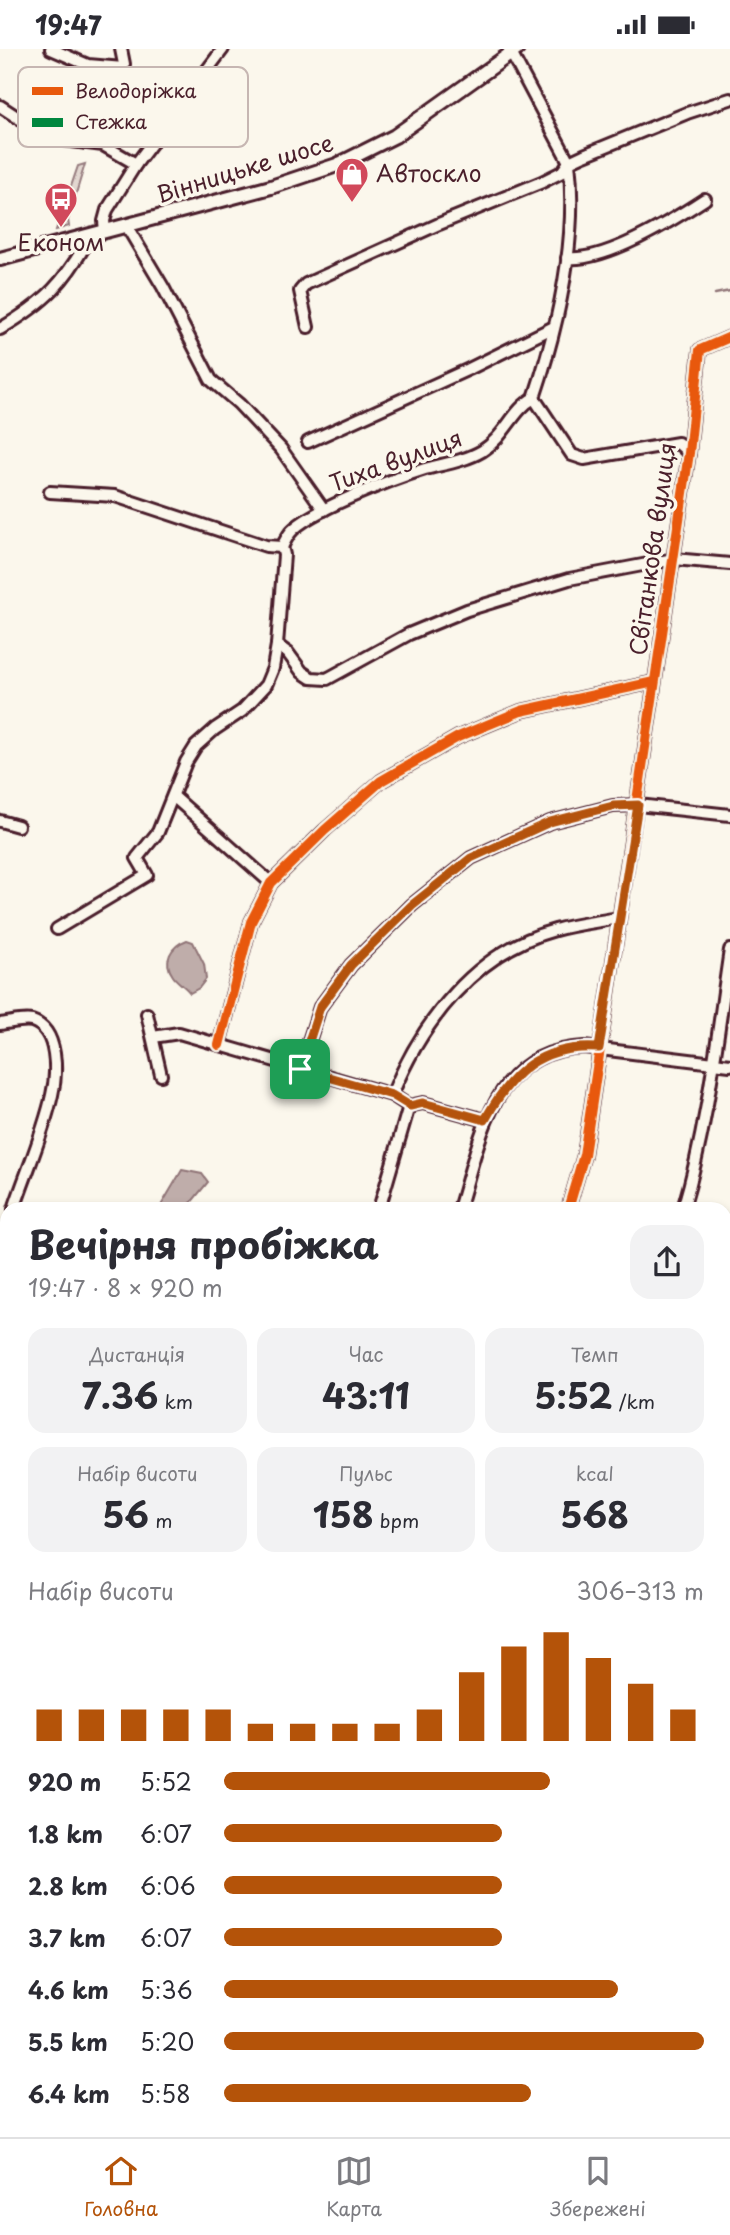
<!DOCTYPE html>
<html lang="uk">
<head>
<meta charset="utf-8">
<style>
  :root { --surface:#fff; --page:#f2f2f3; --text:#2b2b33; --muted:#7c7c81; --line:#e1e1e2; --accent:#b45309 }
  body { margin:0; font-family:"Playpen Sans",sans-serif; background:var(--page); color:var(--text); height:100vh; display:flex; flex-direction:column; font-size:26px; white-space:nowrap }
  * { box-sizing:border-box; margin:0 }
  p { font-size:23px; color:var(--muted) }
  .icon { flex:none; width:38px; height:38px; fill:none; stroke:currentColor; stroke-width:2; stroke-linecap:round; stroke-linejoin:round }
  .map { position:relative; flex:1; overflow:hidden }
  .side { position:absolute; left:0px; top:1153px; width:732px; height:936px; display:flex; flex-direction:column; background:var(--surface); border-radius:21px 21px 0 0; box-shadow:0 4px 10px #0003 }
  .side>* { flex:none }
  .pin { position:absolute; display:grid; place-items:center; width:60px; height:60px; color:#fff; margin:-30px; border-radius:14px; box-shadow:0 4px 10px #0006 }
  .round { display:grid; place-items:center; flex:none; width:74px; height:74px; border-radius:21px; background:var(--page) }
  .summary { display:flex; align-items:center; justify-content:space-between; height:119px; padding:0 28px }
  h1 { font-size:38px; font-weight:700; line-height:52px }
  .metrics { display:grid; grid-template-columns:repeat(3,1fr); gap:10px; height:119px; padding:7px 28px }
  .metrics div { display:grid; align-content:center; border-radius:18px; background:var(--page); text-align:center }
  .metrics b { font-size:35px; font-weight:700 }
  .metrics small { font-size:19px; font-weight:400 }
  .metrics p { font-size:19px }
  .chart { height:196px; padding:14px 28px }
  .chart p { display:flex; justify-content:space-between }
  .chart svg { width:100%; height:126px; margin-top:7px; stroke:var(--accent); stroke-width:6 }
  ul { padding:0 28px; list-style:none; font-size:23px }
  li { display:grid; grid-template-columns:112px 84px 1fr; align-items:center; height:52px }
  li i { height:18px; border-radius:9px; background:var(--accent) }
  .status { display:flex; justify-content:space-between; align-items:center; height:49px; padding:0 35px; background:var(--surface); direction:ltr }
  .status svg { height:19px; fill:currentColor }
  .menu { display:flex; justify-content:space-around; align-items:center; height:98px; border-top:2px solid var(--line); background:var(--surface); font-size:19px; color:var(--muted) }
  .menu a { display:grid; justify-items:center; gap:4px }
  .menu .selected { color:var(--accent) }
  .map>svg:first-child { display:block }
</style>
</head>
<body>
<div class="status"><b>19:47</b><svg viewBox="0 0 49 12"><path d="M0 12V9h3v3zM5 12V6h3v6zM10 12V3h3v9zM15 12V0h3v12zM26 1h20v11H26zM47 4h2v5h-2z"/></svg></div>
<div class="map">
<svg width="730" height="2088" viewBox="0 0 730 2088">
  <rect width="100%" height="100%" fill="#fbf7ec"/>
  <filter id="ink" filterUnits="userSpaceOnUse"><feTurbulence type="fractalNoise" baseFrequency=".0143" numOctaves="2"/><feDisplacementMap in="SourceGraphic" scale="14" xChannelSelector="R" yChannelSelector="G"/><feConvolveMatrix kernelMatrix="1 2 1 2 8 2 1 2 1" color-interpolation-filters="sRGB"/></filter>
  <g filter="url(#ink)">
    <g fill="#e2d7d0" stroke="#967b7e" stroke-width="2">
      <polygon points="85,115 68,171 69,177 56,181 78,117"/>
      <polygon points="725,1581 730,1583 730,2088 121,2088 125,2082 724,2082"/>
    </g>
    <g fill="#bfadaa" stroke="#907477" stroke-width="2">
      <path d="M187,891L193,893L204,915L206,930L199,939L190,944C185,937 178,934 173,927C162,912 171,897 187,891Z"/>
      <polygon points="182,1121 202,1125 208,1133 186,1160 159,1160"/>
    </g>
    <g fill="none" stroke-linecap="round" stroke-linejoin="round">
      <polyline stroke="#907477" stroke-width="2.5" points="715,245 730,242"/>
      <defs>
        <g id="minor">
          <polyline points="51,0 88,16 123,19"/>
          <path d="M509,0L569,113C578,190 558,277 534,349"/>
          <polyline points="0,57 29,76 64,91 103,96 136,115"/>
          <polyline points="86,94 95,71 118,31 124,15 121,0"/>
          <polyline points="126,176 163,238 211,331 239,355 281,400 324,461"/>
          <polyline points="105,182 104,172 107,161 136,115 223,0"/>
          <path d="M567,209C606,213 673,171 705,150"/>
          <polyline points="308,278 300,242 306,235 439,175 542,133 562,123 569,113 584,106 687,64 730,50"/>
          <path d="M0,280C46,253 65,233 91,186"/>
          <polyline points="308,393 469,320 554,278"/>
          <polyline points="50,443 115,447 266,497 282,498"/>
          <path d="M282,498C284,494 287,488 290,484C307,462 396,429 425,420C444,415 465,412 482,402C505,388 513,360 534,349L572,406L584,410L678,394L689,404"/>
          <polyline points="277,596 288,604 302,623 311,629 327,630 409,585 467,561 569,530 674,510 730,515"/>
          <polyline points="173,747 271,834"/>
          <polyline points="0,772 18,777"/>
          <polyline points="57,880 147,826 137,809 158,783 186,713 196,697 215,680 242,662 266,636 273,619 277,596 284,506 282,498"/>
          <polyline points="147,965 161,1026"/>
          <path d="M0,975C10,974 23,970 32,972C59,981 57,1025 52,1046C44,1083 26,1124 14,1160"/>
          <polyline points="153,988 179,984 392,1046"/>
          <polyline points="219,996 251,873 271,834 325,781 381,732 458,688 521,662 654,633"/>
          <polyline points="300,1020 320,958 351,916 412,856 471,809 550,773 613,757 638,756 730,766"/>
          <polyline points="409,1057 423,1054 485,1071"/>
          <path d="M379,1160L409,1057L392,1046C421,974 476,902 555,881C576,875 597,873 618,869"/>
          <path d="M459,1160C481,1090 491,1002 584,998L730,1016"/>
          <polyline points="568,1160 584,1106 689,404 700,301 730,288"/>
          <path d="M683,1160C708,1076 717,988 730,901"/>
          <polyline points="724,1376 730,1371"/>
          <polyline points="0,1456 7,1471"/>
          <polyline points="0,1514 7,1509"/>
          <polyline points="0,1619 7,1624"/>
          <polyline points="0,1788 7,1776"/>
          <polyline points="0,2021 7,2024"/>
          <polyline points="114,2082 122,2087 125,2082"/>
        </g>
        <polyline id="major" points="0,210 271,138 337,116 395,87 517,0"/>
      </defs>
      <use href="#minor" stroke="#4a1f2b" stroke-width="16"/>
      <use href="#major" stroke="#4a1f2b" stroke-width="18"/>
      <use href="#minor" stroke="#fbf7ec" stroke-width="10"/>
      <use href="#major" stroke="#fbf7ec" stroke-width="12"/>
      <polyline stroke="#00873e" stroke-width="9" stroke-dasharray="18 9" stroke-linecap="butt" points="122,2087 122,2088"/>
      <defs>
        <g id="cycleway">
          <polyline points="219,996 251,873 271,834 325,781 381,732 458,688 521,662 654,633"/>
          <polyline points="568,1160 584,1106 689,404 700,301 730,288"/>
        </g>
      </defs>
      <use href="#cycleway" stroke="#fbf7ec" stroke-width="15"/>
      <use href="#cycleway" stroke="#e8590c" stroke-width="10"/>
    </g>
  </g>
  <g fill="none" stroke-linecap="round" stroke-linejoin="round" filter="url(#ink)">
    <defs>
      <path id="route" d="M638,756L599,999C541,995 511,1023 485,1071L423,1054L410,1057L392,1046L300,1020L320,958L351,916L412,856L471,809L550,773L613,757Z"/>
    </defs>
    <use href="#route" stroke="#fff" stroke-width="14"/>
    <use href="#route" stroke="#b45309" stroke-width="9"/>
  </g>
  <defs>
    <symbol id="shop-pin" viewBox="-11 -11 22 30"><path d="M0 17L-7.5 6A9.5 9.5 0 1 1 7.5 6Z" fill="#d1495b" stroke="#fbf7ec"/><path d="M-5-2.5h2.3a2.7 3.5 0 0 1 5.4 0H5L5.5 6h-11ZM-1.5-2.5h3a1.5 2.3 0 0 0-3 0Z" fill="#fff"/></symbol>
    <symbol id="bus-pin" viewBox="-11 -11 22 30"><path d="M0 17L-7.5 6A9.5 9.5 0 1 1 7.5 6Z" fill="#d1495b" stroke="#fbf7ec"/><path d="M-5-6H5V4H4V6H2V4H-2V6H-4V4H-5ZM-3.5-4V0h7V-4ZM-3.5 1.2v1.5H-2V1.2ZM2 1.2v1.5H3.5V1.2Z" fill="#fff"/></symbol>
  </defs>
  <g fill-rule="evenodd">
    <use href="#shop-pin" x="333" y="106" width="38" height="52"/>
    <use href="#bus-pin" x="42" y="131" width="38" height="52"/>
  </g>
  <g text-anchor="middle" stroke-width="7" stroke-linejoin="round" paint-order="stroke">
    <g font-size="23" fill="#4a1f2b" stroke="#fbf7ec">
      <text transform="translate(245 120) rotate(-17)" y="8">Вінницьке шосе</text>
      <text transform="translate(396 412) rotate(-20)" y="8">Тиха вулиця</text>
      <text transform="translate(653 500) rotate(-82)" y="8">Світанкова вулиця</text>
    </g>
    <g font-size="23" fill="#4a1f2b" stroke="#fbf7ec" text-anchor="start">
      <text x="376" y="133">Автоскло</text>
      <text x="61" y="202" text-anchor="middle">Економ</text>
    </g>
  </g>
  <rect x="18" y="18" width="230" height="80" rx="10" fill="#fbf7ec" stroke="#c6b6b2" stroke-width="2"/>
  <rect x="32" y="38" width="31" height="8" fill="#e8590c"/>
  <rect x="32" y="69" width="31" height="9" fill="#00873e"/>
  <g font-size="19" fill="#4a1f2b">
    <text x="75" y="49">Велодоріжка</text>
    <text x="75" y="80">Стежка</text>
  </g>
</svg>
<div class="pin" style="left:300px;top:1020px;background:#1e9e55"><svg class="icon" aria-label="arrive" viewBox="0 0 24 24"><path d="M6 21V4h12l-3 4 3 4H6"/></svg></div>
<section class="side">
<div class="summary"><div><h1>Вечірня пробіжка</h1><p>19:47 · 8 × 920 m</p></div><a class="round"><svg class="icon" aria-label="share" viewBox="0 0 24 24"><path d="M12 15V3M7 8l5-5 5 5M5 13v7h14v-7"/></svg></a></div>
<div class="metrics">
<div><p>Дистанція</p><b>7.36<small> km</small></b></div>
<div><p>Час</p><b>43:11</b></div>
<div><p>Темп</p><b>5:52<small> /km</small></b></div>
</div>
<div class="metrics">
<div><p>Набір висоти</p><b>56<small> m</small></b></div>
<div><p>Пульс</p><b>158<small> bpm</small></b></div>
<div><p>kcal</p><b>568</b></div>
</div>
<div class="chart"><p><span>Набір висоти</span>306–313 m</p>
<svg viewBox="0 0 160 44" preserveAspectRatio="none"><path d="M5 44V33M15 44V33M25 44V33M35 44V33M45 44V33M55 44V38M65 44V38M75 44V38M85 44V38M95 44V33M105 44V20M115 44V11M125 44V6M135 44V15M145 44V24M155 44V33"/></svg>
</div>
<ul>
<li><b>920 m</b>5:52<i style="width:68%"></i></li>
<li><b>1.8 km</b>6:07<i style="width:58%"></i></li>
<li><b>2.8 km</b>6:06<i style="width:58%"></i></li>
<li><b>3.7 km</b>6:07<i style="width:58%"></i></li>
<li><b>4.6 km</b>5:36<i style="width:82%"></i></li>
<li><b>5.5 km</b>5:20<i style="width:100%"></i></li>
<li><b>6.4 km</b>5:58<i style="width:64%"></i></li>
</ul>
</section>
</div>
<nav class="menu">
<a class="selected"><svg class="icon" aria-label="home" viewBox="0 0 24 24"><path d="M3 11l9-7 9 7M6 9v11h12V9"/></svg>Головна</a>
<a><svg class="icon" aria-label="map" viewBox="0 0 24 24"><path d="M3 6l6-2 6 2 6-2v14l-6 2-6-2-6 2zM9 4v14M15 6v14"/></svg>Карта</a>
<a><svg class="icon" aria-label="saved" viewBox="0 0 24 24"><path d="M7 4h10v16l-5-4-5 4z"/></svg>Збережені</a>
</nav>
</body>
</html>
